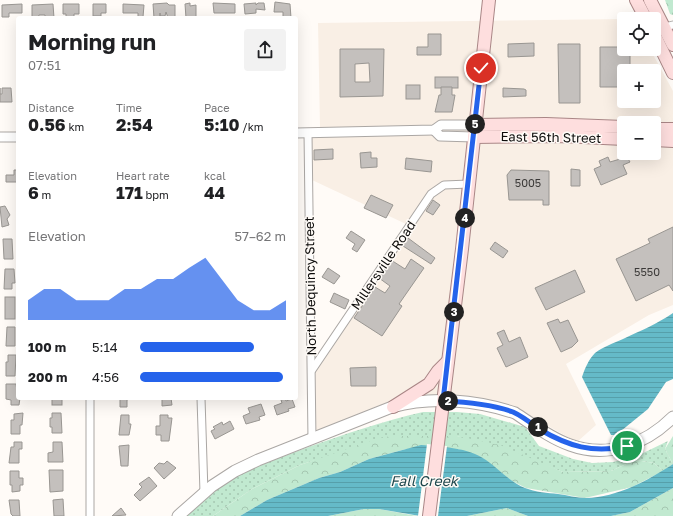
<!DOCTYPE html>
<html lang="en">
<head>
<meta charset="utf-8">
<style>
  :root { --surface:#fff; --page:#f2f2f2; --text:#202124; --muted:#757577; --accent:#2563eb }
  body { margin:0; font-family:"Golos Text",sans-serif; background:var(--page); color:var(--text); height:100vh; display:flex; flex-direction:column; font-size:15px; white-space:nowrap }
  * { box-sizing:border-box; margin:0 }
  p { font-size:13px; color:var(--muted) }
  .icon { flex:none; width:22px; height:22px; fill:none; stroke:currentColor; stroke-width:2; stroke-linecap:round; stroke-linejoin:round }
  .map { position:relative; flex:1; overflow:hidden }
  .panel { position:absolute; left:16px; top:16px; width:282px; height:384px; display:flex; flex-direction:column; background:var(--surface); border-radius:4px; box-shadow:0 4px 16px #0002 }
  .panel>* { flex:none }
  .fabs { position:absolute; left:617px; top:12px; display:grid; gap:8px }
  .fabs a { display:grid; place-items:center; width:44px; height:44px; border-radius:4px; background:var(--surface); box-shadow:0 4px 16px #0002; font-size:20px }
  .pin { position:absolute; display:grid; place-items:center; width:34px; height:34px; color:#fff; margin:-17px; border:2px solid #fff; border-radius:50%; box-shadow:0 1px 4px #0007 }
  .km { position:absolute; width:20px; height:20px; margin:-10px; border-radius:50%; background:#222; color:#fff; font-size:11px; line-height:20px; text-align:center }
  .round { display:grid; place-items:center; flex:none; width:42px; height:42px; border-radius:4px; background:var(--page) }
  .head { display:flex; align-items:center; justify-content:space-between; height:68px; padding:0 12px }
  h1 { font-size:22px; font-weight:700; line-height:30px }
  .stats { display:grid; grid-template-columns:repeat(3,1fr); gap:6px; height:68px; padding:4px 12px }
  .stats div { display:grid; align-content:center }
  .stats b { font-size:17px; font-weight:700 }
  .stats small { font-size:11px; font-weight:400 }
  .stats p { font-size:11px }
  .chart { height:112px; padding:8px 12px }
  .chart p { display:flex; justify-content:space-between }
  .chart svg { width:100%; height:72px; margin-top:4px; fill:var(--accent); opacity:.7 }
  ul { padding:0 12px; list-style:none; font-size:13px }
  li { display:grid; grid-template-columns:64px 48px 1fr; align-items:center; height:30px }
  li i { height:10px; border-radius:5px; background:var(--accent) }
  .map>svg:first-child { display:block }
</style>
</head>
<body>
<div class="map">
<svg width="673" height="516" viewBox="0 0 673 516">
  <defs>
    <pattern id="grass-dots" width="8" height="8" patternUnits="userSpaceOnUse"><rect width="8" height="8" fill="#c1e9d0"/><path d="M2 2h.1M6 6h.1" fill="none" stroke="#a5c7b1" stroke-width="1.8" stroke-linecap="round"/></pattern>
    <pattern id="forest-crowns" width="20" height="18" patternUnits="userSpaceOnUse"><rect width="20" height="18" fill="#c1e9d0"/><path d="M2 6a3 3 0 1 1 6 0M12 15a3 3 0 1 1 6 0" fill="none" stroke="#a5c7b1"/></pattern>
    <pattern id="water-rules" width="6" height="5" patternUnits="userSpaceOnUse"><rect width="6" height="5" fill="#65bac8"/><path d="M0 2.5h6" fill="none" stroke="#569faa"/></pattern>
  </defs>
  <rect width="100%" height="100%" fill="#fffbf7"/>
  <path fill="#f9efe5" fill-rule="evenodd" d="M624,19V49H650L673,91V305L649,315L566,364L596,425L577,442L519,410L457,396L418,397L316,432L315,360L406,224L312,180V127H320L318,23ZM624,71H654V101H624ZM624,123H654V153H624Z"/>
  <path fill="url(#grass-dots)" d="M423,412H457L480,414L525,427L539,446L573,459L592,463L613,462L637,456L668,441L665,449L673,464L663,471L654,463L635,460L611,471L563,472L534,461L457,436L312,461L300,465L252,489L213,516H186C201,503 216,488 233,478C257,466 282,457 306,448C345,434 383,421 423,412Z"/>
  <g fill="url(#forest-crowns)">
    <polygon points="665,0 673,0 673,15 670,14"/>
    <polygon points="401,436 457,436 500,445 563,472 611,471 635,460 654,463 663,471 632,487 585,498 526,488 512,481 484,459 458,449 406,449 369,459 340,472 319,478 267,500 240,516 213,516 252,489 300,465 382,437"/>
    <polygon points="673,436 673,464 665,449"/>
    <polygon points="673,488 673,516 611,516 630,512"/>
    <polygon points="507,508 528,516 467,516"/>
    <polygon points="364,509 379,509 417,516 328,516"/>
  </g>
  <g fill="url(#water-rules)">
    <path d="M673,313V379L666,382L648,409L616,435H611L582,377C585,368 589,359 595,353C603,347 614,343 623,339C640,331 657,324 673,313Z"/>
    <path d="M421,445C442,447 468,447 486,460C499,469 510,482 525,488C535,492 548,493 558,494C567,495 577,498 586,498C618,497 647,481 673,464V488L630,512L611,516H528L507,508L467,516H420L379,509H364L328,516H240L267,500L319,478L340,472L369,459Z"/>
  </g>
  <polygon fill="#fffbf7" points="427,444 447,446 438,516 418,516"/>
  <g fill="#c4c0bd" stroke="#999692" fill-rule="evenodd">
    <polygon points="275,2 290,4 291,18 283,18 283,12 274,12"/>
    <polygon points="167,3 169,5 175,5 175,18 168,18 166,12 165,16 160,16 160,13 160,18 154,18 153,4"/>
    <polygon points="190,3 190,6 196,5 196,17 203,18 186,18 185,4"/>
    <polygon points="213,3 235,4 235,13 214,13"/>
    <polygon points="256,3 256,5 258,3 264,3 265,10 256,9 256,13 245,14 244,4"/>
    <polygon points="22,4 22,13 9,13 9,17 2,17 2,5"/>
    <polygon points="53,4 54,18 45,18 45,15 39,15 38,18 30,18 32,17 32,5"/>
    <polygon points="63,4 79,4 79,14 74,14 74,18 66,18 66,14 63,14"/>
    <polygon points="93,4 106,4 106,13 101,13 101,16 93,16"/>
    <polygon points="123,4 144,5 143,17 138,17 138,13 123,13"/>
    <polygon points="428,34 441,34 441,55 417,55 417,47 428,47"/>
    <polygon points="534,43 534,56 508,57 508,44"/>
    <polygon points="558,44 580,44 580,103 559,103"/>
    <polygon points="600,47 624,47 624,49 630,49 630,71 624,71 624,87 600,87"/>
    <path d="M340,49H384L383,96L340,97ZM369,63L370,82H355V64Z"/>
    <rect x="435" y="77" width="23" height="11"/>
    <rect x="406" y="85" width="14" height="14"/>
    <polygon points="441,87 452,87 452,95 455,95 452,112 435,112 439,95 441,95"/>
    <polygon points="0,88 0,94 2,94 2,88 11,88 12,102 0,102"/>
    <polygon points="503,88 524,89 526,90 526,96 503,97"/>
    <polygon points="333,149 333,159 314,160 314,150"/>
    <polygon points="371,152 371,158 377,158 377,167 361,168 360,153"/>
    <polygon points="608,157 610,162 627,157 630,162 623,165 627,174 601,185 594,169 601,166 599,161"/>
    <polygon points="406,158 432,161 431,172 405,169"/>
    <polygon points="571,169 580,170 580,186 571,186"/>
    <polygon points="14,170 18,170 18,182 6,182 6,175 14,175"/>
    <polygon points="511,170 549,171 549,205 543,205 543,200 509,200 507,175"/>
    <polygon points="371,195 393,205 386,218 364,208"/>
    <polygon points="433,200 440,205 433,215 426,211"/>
    <polygon points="5,206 10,215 7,219 9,225 2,227 0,207"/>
    <polygon points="673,227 673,291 669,285 636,301 616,259 650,243 648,239"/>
    <polygon points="351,231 365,240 357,252 352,249 355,244 346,238"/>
    <polygon points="408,238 435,258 431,264 403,246"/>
    <polygon points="3,239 12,239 13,259 4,259"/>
    <polygon points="495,242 508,251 503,258 490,249"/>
    <polygon points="411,259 424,268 399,304 402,306 382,336 354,318 375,287 385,293 390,286 379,278 391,260 405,269"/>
    <polygon points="328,268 340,276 334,284 322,277"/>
    <polygon points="5,269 14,269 15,283 12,283 12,289 4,289"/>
    <polygon points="575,270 585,292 546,310 535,288"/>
    <polygon points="334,293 349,300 345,309 330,302"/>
    <rect x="5" y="297" width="10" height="22"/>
    <polygon points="558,319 560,323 568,320 578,341 572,347 561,352 547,323"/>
    <polygon points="7,327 15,327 15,346 6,346"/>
    <polygon points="504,330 509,342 520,337 528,357 506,367 497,348 503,345 497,333"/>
    <polygon points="8,355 16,355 15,376 6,376 6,362 8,362"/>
    <polygon points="376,367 376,386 351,386 350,368"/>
    <polygon points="6,384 16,384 18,398 20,398 19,405 11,405 11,400 6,399"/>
    <rect x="52" y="398" width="10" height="7"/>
    <polygon points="120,398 130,398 127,400 127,407 120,407"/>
    <polygon points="156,398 171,398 172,405 162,406 162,399"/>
    <polygon points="285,399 286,401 292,399 295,407 288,409 289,411 277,415 274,406 282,403 281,400"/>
    <polygon points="261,404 265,415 259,417 260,420 246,424 243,416 250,413 248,408"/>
    <polygon points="23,413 22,425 20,425 20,434 11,434 11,420 14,420 14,414"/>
    <polygon points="52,413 61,413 62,433 52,433 52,427 50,427 50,418 52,418"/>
    <polygon points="121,415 129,415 129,424 131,424 129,435 119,435"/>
    <polygon points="160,415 168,415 168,418 172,418 169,441 161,441 161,435 156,435 156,426 160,426"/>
    <polygon points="230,421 234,429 215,439 211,431 215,429 213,427 222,422 223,425"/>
    <polygon points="14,442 22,442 22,449 19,449 19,463 9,463 11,447 14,447"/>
    <polygon points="53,442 62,442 63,462 48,462 48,453 53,452"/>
    <polygon points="129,445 128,466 121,466 119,446"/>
    <polygon points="167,461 176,468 164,479 154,468 159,463 164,464"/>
    <polygon points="49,470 63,470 63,491 50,492"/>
    <polygon points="10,471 19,471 19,478 23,478 23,485 20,485 20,491 12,492 12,485 10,485"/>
    <polygon points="149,477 157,486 140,501 134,495 142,487 139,484"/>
    <polygon points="63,499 64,516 54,516 53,500"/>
    <polygon points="9,500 19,500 20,516 13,516 11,514"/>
    <polygon points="121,508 126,515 112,516"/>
  </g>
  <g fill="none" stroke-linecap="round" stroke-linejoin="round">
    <defs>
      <g id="minor">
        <polyline points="661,28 673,25"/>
        <polyline points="308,133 312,439"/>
        <polyline points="312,370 431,194 444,185 469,184"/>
        <polyline points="90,398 90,516"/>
        <polyline points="201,398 204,493"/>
      </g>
      <g id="tertiary">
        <polyline points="434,130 440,136 474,137"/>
        <polyline points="296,133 434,130 441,125 475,125"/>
        <polyline points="0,137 18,137"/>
      </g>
      <path id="secondary" d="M178,516L212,486L235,471L258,460L392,407C431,396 477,400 515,413C532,424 550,438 570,445C608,459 646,444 673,417"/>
      <g id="primary">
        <polyline points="636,0 646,19"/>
        <polyline points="650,0 673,45"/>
        <polyline points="654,34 673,73"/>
        <polyline points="475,125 546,124 624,127"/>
        <polyline points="654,129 673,129"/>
        <polyline points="474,137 562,136 624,139"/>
        <polyline points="654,140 673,141"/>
        <polyline points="393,407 429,384 438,371 448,361"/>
        <polyline points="429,516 462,249 489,0"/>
      </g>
    </defs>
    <use href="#minor" stroke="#aba7a4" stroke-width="9"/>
    <use href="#tertiary" stroke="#aba7a4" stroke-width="11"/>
    <use href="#secondary" stroke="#aba7a4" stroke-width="13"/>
    <use href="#primary" stroke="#a98686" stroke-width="14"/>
    <use href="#minor" stroke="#fff" stroke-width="7"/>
    <use href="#tertiary" stroke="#fff" stroke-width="9"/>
    <use href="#secondary" stroke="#fff" stroke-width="11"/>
    <use href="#primary" stroke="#fedede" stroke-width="12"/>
  </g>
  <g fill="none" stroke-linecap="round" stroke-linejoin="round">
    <defs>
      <path id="route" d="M481,68L443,401C466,402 492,404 513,412C522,416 531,423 539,429C568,446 593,454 627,446"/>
    </defs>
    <use href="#route" stroke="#fff" stroke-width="8"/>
    <use href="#route" stroke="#2563eb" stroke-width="5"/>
  </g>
  <g text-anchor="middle" stroke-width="3" stroke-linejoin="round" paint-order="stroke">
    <g font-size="11" fill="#3b3938">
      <text x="528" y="187">5005</text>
      <text x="647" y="276">5550</text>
    </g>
    <g font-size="13" fill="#0d0c0b" stroke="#fffbf7">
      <text transform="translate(551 137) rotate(1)" y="5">East 56th Street</text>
      <text transform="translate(383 265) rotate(-56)" y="5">Millersville Road</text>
      <text transform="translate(310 286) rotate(-91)" y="5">North Dequincy Street</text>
    </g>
    <g font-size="14" font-style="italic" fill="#1f474d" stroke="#fffbf7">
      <text x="424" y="486">Fall Creek</text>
    </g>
  </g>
</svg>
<div class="fabs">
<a><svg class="icon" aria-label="locate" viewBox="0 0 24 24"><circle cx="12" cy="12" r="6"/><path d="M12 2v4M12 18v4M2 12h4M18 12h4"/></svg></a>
<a>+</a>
<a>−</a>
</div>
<div class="pin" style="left:627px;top:446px;background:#1e9e55"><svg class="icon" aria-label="arrive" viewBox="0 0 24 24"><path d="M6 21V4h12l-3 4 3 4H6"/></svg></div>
<div class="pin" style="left:481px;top:68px;background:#d93025"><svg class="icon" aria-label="check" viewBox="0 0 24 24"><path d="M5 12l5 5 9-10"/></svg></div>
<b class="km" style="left:538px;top:427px">1</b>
<b class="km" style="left:448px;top:401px">2</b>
<b class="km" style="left:454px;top:312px">3</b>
<b class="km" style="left:465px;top:218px">4</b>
<b class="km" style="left:475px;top:124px">5</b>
<section class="panel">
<div class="head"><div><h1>Morning run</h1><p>07:51</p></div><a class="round"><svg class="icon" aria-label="share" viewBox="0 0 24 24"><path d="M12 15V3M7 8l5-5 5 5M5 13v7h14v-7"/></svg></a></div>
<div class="stats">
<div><p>Distance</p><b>0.56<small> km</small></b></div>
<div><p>Time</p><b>2:54</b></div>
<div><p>Pace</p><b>5:10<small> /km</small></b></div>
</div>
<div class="stats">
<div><p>Elevation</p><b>6<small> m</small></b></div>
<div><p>Heart rate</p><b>171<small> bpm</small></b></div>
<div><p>kcal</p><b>44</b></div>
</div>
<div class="chart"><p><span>Elevation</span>57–62 m</p>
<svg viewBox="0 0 160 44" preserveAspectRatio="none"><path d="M0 44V32L10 25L20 25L30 32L40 32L50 32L60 25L70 25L80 19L90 19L100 12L110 6L120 19L130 32L140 38L150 38L160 32V44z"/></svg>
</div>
<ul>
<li><b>100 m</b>5:14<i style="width:78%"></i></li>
<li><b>200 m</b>4:56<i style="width:98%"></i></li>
</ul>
</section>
</div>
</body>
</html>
